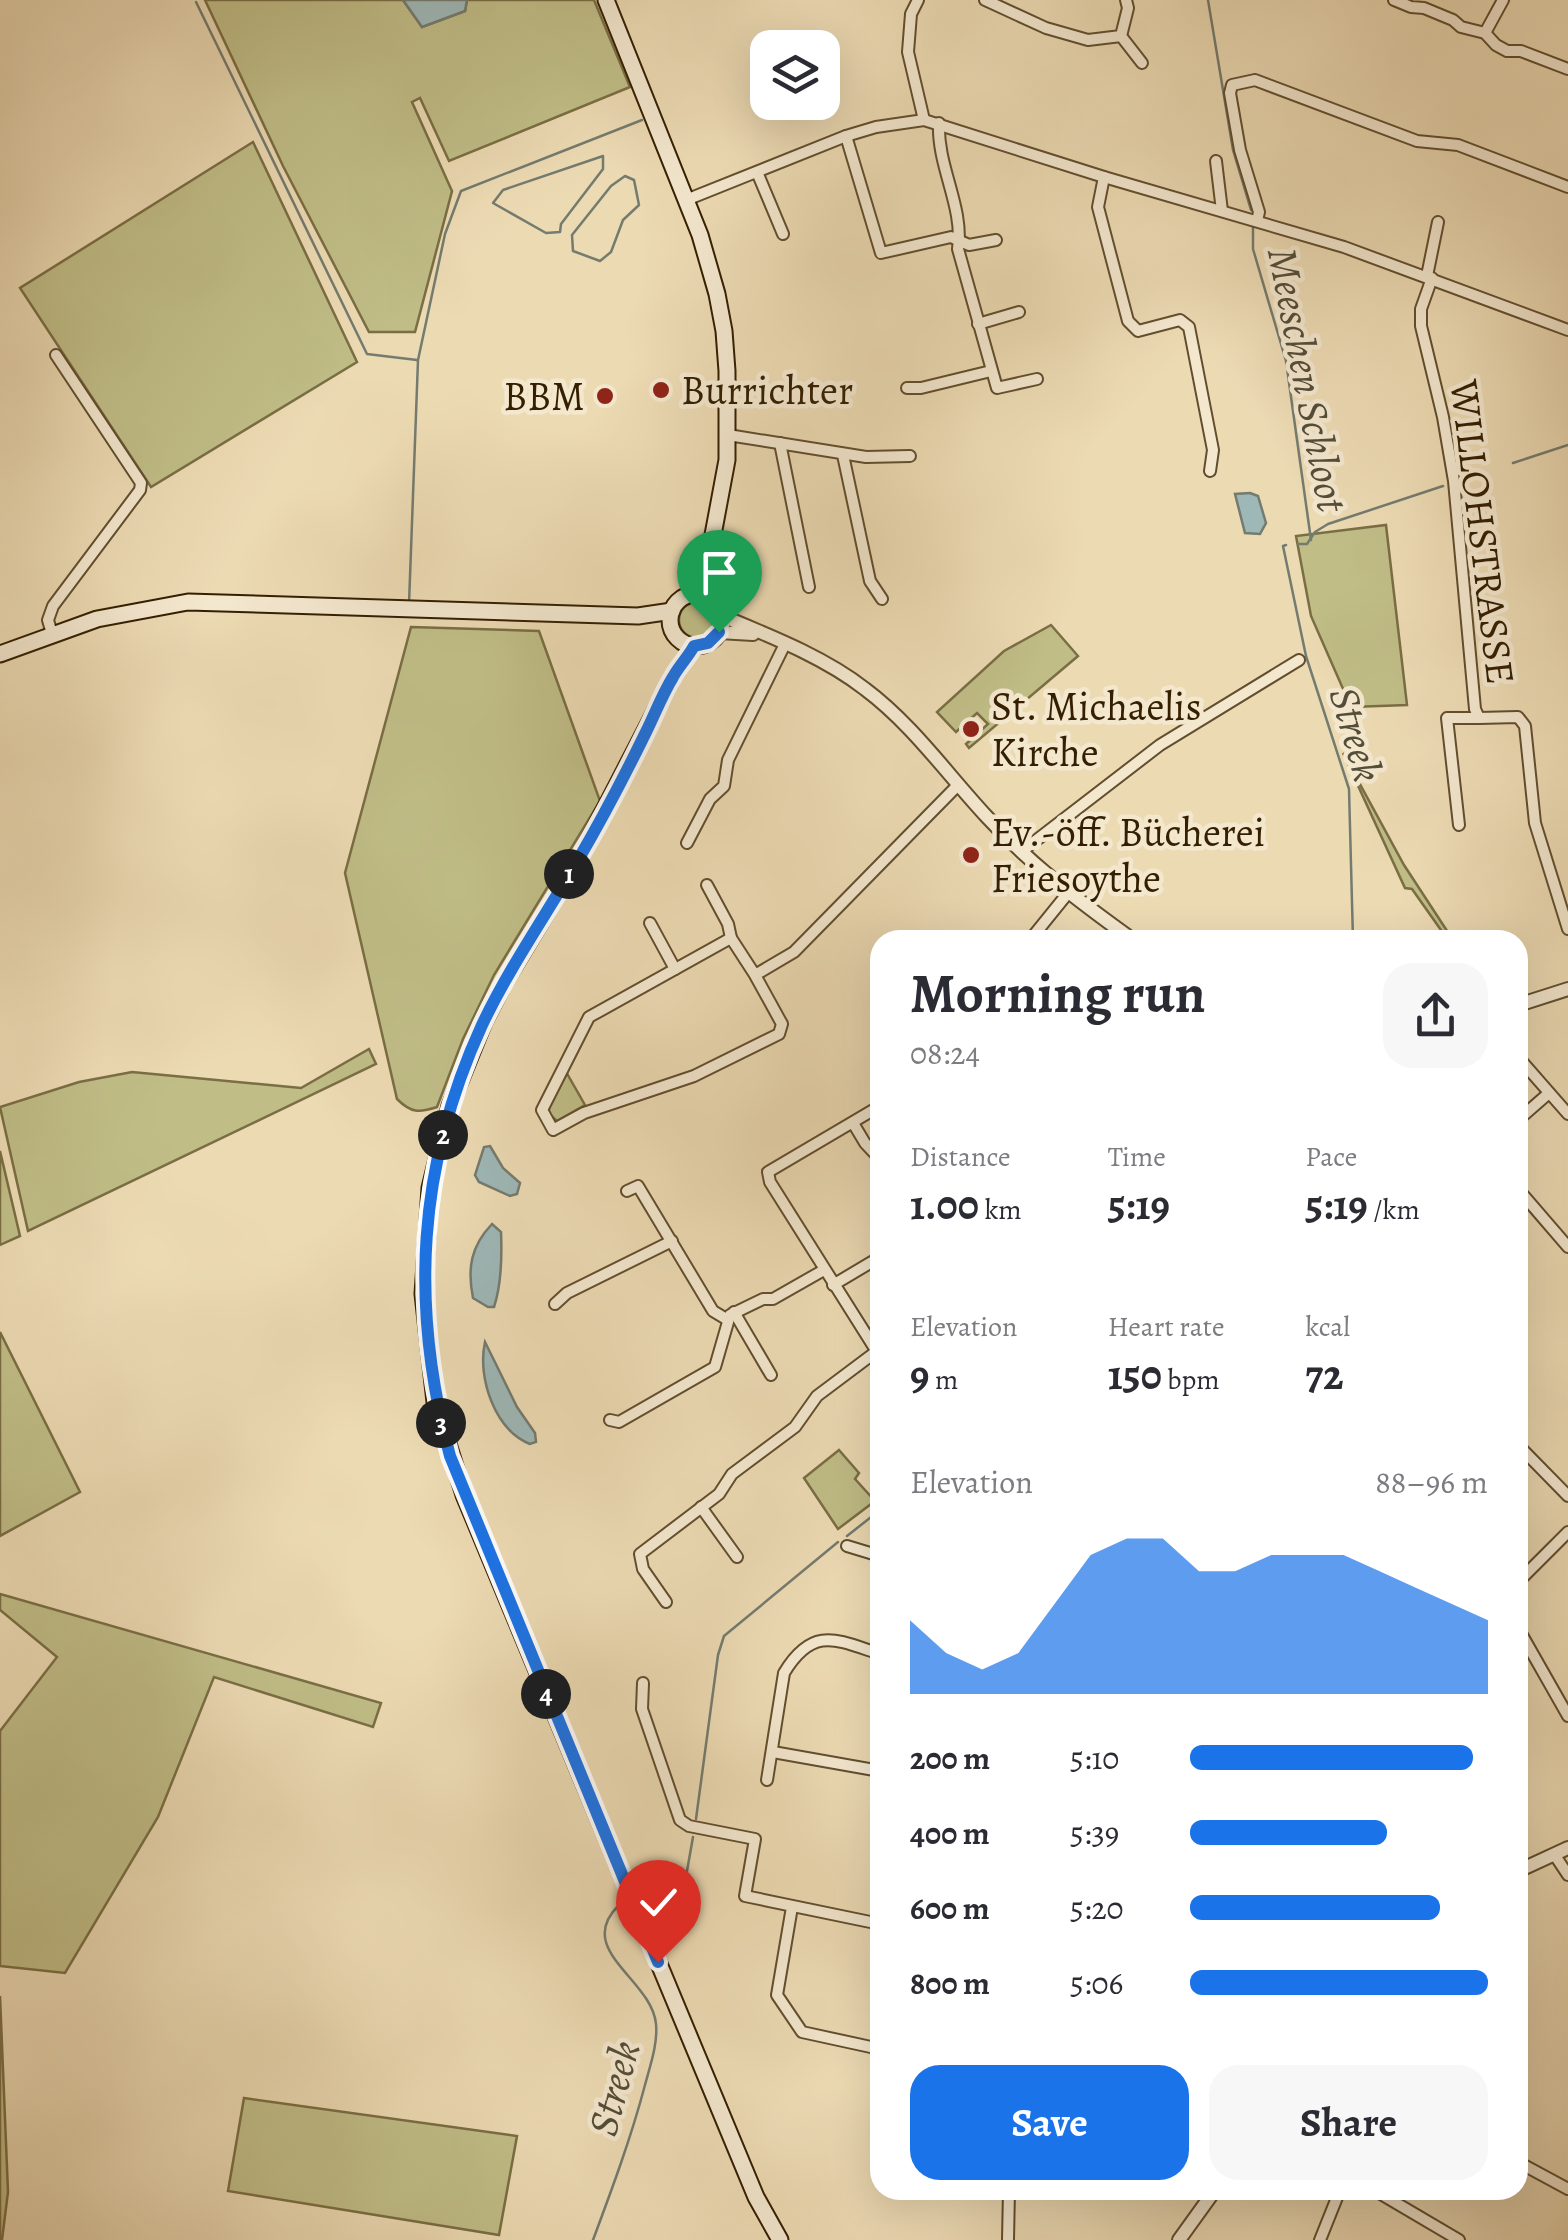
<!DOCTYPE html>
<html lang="en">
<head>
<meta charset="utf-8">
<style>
  :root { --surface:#fff; --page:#f7f7f7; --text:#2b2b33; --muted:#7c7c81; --accent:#1a73e8 }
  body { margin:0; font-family:Alegreya,serif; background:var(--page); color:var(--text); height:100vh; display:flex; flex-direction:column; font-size:38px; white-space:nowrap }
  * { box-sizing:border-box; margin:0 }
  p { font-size:32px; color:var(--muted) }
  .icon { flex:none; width:55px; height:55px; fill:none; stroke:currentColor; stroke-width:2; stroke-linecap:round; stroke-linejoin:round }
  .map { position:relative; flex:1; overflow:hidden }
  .side { position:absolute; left:870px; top:930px; width:658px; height:1270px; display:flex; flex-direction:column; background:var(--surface); border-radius:30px; box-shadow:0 10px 40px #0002 }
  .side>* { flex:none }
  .fabs { position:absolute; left:750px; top:30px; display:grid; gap:20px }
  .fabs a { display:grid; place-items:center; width:90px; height:90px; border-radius:20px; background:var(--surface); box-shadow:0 10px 40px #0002; font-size:50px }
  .pin { position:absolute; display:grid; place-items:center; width:85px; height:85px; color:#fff; margin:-102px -42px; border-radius:50% 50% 50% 0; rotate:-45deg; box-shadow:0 0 10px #0007 }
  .pin .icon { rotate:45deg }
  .km { position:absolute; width:50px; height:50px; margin:-25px; border-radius:50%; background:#222; color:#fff; font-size:28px; line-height:50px; text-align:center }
  .round { display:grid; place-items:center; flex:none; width:105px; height:105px; border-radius:30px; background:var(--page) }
  .head { display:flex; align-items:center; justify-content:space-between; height:170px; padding:0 40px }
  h1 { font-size:55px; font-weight:700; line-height:75px }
  .metrics { display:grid; grid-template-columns:repeat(3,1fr); gap:15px; height:170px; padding:10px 40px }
  .metrics div { display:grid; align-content:center }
  .metrics b { font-size:42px; font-weight:700 }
  .metrics small { font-size:28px; font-weight:400 }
  .metrics p { font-size:28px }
  .chart { height:280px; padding:20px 40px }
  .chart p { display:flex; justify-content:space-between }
  .chart svg { width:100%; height:180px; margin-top:10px; fill:var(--accent); opacity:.7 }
  .cta { display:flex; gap:20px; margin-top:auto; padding:20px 40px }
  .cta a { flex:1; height:115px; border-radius:30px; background:var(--accent); color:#fff; font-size:40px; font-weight:700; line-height:115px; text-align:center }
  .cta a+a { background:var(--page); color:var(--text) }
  ul { padding:0 40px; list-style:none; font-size:32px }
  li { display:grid; grid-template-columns:160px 120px 1fr; align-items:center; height:75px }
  li i { height:25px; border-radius:12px; background:var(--accent) }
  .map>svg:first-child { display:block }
</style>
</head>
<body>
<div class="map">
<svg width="1568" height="2240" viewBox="0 0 1568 2240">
  <rect width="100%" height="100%" fill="#ecdab3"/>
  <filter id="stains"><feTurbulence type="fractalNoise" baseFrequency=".002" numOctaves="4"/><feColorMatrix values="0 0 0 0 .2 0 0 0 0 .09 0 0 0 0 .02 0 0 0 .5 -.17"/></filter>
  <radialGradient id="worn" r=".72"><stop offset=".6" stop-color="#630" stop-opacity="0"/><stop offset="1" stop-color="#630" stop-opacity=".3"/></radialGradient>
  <g fill="#c0bd87" stroke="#7a6e44" stroke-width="2.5">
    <polygon points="205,0 403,0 422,27 465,11 467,0 594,0 630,87 449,161 420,98 412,102 452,191 415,332 369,332 283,166"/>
    <polygon points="253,142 357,362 151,487 20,288"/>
    <polygon points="1386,525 1407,705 1351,707 1311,616 1296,536"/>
    <circle cx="697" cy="620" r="18"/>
    <polygon points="1051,625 1078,656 969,748 966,744 988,724 977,713 956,732 937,712 1004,651"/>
    <path d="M411,627L539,631L600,801L494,975L463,1039L437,1107C419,1113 411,1113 397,1099L345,873Z"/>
    <polygon points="1343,753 1404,865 1453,940 1448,940 1412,889 1405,888"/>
    <polygon points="369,1049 376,1064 28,1231 0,1107 79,1082 132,1072 301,1088"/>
    <polygon points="565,1070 585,1105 557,1121 549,1114 549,1106"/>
    <polygon points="0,1151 20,1236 0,1245"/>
    <polygon points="0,1332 80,1492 0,1536"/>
    <polygon points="839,1450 859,1473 855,1479 875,1501 838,1529 804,1478"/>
    <polygon points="0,1594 381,1703 373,1727 214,1677 158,1817 65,1973 0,1966 0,1731 57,1657 0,1610"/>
    <polygon points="0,1996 8,2192 2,2240 0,2240"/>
    <polygon points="244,2098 517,2136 499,2235 228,2191"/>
  </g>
  <g fill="#9eb8b8" stroke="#747b6f" stroke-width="2.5">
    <polygon points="403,0 467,0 465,11 422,27"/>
    <polygon points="1250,493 1258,496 1266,523 1260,534 1245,533 1235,494"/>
    <polygon points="490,1146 503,1168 520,1183 517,1194 510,1196 479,1182 475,1175 484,1147"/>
    <path d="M492,1224L501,1232C502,1256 502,1283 494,1307H488L473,1298C467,1268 471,1246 492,1224Z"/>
    <path d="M485,1342L517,1407L535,1433L536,1442L530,1444C495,1430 477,1378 485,1342Z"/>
  </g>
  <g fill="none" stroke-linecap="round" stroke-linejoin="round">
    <g stroke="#747b6f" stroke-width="2.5">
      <polyline points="1208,0 1233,150 1251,210"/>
      <polyline points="196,2 367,354 417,360"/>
      <polygon points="603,156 603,169 561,224 560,232 546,233 493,203 503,190"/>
      <polygon points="625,176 634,180 639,205 623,220 611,252 600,261 573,251 572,235 611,186"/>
      <polyline points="1253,227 1253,249 1286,361 1311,540"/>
      <polyline points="1513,463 1568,445"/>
      <polyline points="1298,544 1307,544 1315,532 1328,524 1443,486"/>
      <polyline points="1286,545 1283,546 1306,656 1349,789 1353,940"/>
      <polyline points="409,604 418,360 445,234 461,191 642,120"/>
      <polyline points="847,1536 880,1510"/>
      <polyline points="696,1819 718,1655 724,1636 838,1542"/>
      <polyline points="671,1884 687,1871 693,1837"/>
      <path d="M593,2240C612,2189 631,2138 645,2085C650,2066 658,2044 656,2024C652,1979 573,1950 619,1905"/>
    </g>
    <defs>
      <g id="minor">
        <polyline points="918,0 911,14 908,52 924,120"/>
        <polyline points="985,0 1046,28 1088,40 1121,36 1128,8 1126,0"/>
        <polyline points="1394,0 1411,7 1424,8 1453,20 1461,27 1485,33 1496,45 1507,51 1521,51 1568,69"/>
        <polyline points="1485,33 1503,0"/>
        <polyline points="1121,36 1142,63"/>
        <path d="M939,123C937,167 964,206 958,249L997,388L1037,379"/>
        <polyline points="846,136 881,253 951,237 969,245 996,240"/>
        <polyline points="1216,161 1222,211"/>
        <polyline points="757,172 783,234"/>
        <polyline points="1104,177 1098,207 1128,321 1138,331 1180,320 1189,327 1213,450 1210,471"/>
        <polyline points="686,200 846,136 876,127 924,120 1104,177 1344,247 1568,330"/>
        <polyline points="1257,221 1259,212 1240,150 1230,93 1232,85 1255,80 1417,141 1458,145 1568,187"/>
        <polyline points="1427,276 1438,222"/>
        <polyline points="1432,278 1421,309 1421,326 1443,417 1454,481 1475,709 1479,718 1518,717 1525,726 1535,823 1568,929"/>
        <polyline points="978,324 1019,312"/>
        <polyline points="907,388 921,388 991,371"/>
        <polyline points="728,435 866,457 910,456"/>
        <polyline points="780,443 809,587"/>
        <polyline points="843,455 870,581 882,599"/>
        <polyline points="52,634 48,620 53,606 140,490 141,483 56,355"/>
        <polyline points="1459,825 1447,718 1479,718"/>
        <polyline points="687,843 710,799 724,786 728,760 785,644"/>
        <polyline points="1021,852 1160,745 1299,660"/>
        <polyline points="707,885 728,924 731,938"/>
        <polyline points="650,923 675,969"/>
        <polyline points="1030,940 1068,893"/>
        <polyline points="755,975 731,938 589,1017 542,1110 553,1130 584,1113 694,1076 779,1034 782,1024 755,975 794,952 958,785"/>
        <polyline points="1518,1057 1568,1114"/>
        <polyline points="1518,1120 1549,1093"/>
        <polyline points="853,1123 865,1143 880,1159"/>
        <polyline points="1518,1189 1568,1247"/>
        <polyline points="627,1191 638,1186 713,1311 728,1320"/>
        <polyline points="833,1285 880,1257"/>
        <polyline points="555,1304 567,1293 672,1241"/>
        <polyline points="734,1312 771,1375"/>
        <polyline points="879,1355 770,1182 768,1172 880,1106"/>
        <polyline points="610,1420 619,1422 715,1367 730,1315 763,1299 773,1299 824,1270"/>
        <polyline points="1518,1445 1568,1496"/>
        <polyline points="701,1507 737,1557"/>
        <polyline points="847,1546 880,1556"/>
        <polyline points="1518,1582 1568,1532"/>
        <polyline points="666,1602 643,1569 640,1554 719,1494 732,1474 795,1427 817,1396 877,1351"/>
        <polyline points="1518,1628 1568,1716"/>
        <polyline points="643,1683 642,1709 680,1820 689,1826 755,1839 745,1896 880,1924"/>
        <polyline points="773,1752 880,1771"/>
        <path d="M767,1780L784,1673C813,1625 837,1640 880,1654"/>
        <polyline points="1554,1854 1568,1875"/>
        <polyline points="792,1907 777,1995 802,2032 880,2049"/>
        <polyline points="1518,2162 1568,2189"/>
        <polyline points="1374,2190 1459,2240"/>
        <polyline points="1008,2240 1009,2190"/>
        <polyline points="1320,2240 1340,2190"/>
      </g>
      <g id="tertiary">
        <path d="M722,616C770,636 824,657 865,689C912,724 947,774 987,817C1031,865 1080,902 1133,940"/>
        <polyline points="719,632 753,634"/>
        <polyline points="1518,1005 1568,989"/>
        <polyline points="1518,1871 1568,1848"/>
        <polyline points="1179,2240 1215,2190"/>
      </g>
      <g id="secondary">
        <polyline points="606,0 700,235 717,294 724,331 727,371 727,460 707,567 693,594"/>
        <circle cx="696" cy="620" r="26"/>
        <polyline points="694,646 673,677 581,855 504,983 484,1022 450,1106 430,1188 423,1294 435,1402 464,1495 756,2197 780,2240"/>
        <polyline points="0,654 97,619 188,602 638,616 672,611"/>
      </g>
    </defs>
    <use href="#minor" stroke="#624e2e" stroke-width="14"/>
    <use href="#tertiary" stroke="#624e2e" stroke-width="16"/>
    <use href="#secondary" stroke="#341f01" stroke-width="19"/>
    <use href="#minor" stroke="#f3e7ce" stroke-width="10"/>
    <use href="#tertiary" stroke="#f3e7ce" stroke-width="12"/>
    <use href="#secondary" stroke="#f3e7ce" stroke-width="15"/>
  </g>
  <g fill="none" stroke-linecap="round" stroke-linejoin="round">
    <defs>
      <path id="route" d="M658,1962L450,1456C410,1306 417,1167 482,1025C509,968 546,915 578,860C602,819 625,775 646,732C655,714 662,695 673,677C679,666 688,657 694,646L708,643L719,632"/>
    </defs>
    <use href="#route" stroke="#fff" stroke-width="20"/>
    <use href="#route" stroke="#1a73e8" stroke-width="12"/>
  </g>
  <g fill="#8f2418" stroke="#f3e7ce" stroke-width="4">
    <circle cx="661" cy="390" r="10"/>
    <circle cx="605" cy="396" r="10"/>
    <circle cx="971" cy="729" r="10"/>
    <circle cx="971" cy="855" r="10"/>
  </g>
  <g text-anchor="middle" stroke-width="9" stroke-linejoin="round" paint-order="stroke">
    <g font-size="40" fill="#341f01" stroke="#f3e7ce" text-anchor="start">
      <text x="681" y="404">Burrichter</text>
      <text x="585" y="410" text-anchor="end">BBM</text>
      <text x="991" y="720">St. Michaelis<tspan x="991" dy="46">Kirche</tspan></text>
      <text x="991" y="846">Ev.-öff. Bücherei<tspan x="991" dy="46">Friesoythe</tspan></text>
    </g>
    <g font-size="40" fill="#341f01" stroke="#f3e7ce">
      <text transform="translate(1483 532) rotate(83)" y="14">WILLOHSTRASSE</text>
    </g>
    <g font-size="42" font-style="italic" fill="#544d38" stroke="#f3e7ce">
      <text transform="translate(1308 379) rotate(79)" y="15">Meeschen Schloot</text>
      <text transform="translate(1357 734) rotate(74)" y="15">Streek</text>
      <text transform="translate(613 2088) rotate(-75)" y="15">Streek</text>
    </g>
  </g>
  <rect width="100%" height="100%" filter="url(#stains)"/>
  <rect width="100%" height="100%" fill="url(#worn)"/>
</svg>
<div class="fabs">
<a><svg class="icon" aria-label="layers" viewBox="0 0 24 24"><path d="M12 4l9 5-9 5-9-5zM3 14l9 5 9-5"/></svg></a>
</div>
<div class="pin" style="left:719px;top:632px;background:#1e9e55"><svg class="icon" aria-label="arrive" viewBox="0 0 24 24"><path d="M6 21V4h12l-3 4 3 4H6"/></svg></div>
<div class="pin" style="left:658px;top:1962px;background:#d93025"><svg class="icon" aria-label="check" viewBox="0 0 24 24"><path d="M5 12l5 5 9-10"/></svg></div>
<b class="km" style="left:569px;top:874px">1</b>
<b class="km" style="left:443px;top:1135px">2</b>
<b class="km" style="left:441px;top:1423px">3</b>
<b class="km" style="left:546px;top:1694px">4</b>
<section class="side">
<div class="head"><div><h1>Morning run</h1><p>08:24</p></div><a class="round"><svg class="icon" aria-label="share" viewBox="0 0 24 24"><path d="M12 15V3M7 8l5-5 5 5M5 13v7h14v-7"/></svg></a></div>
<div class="metrics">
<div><p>Distance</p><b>1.00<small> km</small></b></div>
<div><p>Time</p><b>5:19</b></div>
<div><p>Pace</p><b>5:19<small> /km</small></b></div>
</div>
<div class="metrics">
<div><p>Elevation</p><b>9<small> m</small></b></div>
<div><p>Heart rate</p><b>150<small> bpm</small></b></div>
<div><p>kcal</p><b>72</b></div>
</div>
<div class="chart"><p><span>Elevation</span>88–96 m</p>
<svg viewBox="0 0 160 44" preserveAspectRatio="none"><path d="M0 44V26L10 34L20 38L30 34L40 22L50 10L60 6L70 6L80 14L90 14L100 10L110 10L120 10L130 14L140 18L150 22L160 26V44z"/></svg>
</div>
<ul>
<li><b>200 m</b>5:10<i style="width:95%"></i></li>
<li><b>400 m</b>5:39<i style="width:66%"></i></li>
<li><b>600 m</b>5:20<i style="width:84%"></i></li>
<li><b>800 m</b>5:06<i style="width:100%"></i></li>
</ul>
<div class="cta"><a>Save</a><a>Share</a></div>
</section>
</div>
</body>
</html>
